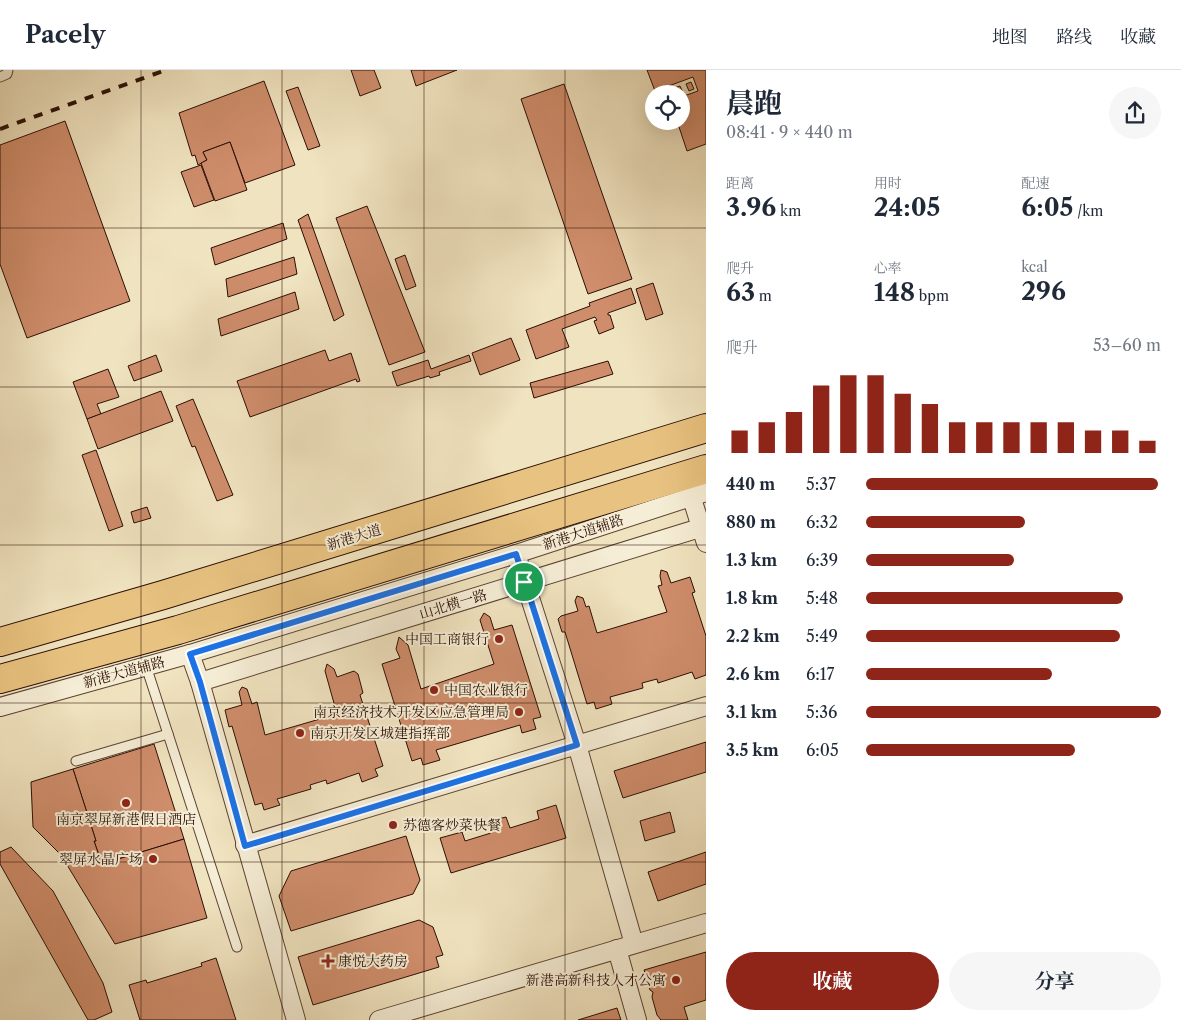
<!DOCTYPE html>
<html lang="zh">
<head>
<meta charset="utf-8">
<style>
  :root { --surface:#fff; --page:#f6f6f7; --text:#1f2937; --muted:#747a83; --line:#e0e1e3; --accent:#8f2418 }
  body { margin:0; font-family:"Libre Caslon Text","Noto Serif SC",serif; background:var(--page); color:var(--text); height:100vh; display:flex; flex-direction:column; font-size:19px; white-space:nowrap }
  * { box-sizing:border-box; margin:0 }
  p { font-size:16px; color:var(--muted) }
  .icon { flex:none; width:28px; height:28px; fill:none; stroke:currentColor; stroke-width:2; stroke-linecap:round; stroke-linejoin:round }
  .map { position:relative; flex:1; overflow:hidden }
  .details { display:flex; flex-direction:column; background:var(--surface); width:475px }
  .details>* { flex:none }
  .buttons { position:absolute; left:645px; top:15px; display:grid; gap:10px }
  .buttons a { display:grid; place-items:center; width:45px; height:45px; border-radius:50%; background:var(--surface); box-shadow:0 5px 20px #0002; font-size:25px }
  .pin { position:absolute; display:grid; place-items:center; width:42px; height:42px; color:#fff; margin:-21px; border:2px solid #fff; border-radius:50%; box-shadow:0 1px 5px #0007 }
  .round { display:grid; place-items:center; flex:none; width:52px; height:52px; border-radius:26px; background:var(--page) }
  .overview { display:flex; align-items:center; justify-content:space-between; height:85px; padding:0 20px }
  h1 { font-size:28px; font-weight:700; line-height:38px }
  .figures { display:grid; grid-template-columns:repeat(3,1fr); gap:8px; height:85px; padding:5px 20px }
  .figures div { display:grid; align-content:center }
  .figures b { font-size:25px; font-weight:700 }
  .figures small { font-size:14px; font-weight:400 }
  .figures p { font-size:14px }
  .chart { height:140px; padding:10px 20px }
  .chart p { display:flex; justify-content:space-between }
  .chart svg { width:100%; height:90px; margin-top:5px; stroke:var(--accent); stroke-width:6 }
  .primary-button { display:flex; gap:10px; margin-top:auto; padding:10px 20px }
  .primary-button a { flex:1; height:58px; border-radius:30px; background:var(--accent); color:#fff; font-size:20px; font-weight:700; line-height:58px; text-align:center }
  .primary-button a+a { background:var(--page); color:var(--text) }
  ul { padding:0 20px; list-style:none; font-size:16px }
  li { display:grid; grid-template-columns:80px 60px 1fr; align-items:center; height:38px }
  li i { height:12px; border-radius:6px; background:var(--accent) }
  header { display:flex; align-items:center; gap:30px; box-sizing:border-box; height:70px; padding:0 25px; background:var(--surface); border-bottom:1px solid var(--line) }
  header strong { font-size:24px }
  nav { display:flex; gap:28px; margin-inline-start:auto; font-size:18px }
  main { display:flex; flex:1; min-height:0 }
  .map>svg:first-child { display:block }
</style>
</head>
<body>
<header>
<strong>Pacely</strong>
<nav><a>地图</a><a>路线</a><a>收藏</a></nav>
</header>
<main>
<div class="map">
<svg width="706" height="950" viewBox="0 0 706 950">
  <rect width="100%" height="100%" fill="#f0e3bf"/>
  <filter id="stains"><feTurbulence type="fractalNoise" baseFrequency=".004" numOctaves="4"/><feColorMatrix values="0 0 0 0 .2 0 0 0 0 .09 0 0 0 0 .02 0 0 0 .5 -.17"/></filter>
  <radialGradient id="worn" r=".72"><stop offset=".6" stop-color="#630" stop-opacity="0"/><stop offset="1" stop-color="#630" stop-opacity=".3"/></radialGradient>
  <g fill="#cf8d6b" stroke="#2b0e04">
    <polygon points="351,0 374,0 381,18 360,26"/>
    <polygon points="411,0 457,0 416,16"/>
    <polygon points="647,0 706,0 706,74 687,81 677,51 681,51 681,27 698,21 693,7 655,21"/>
    <polygon points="264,11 295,95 245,113 230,72 203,82 207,90 198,95 195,85 192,86 179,43"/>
    <polygon points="691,12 694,19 689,21 686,14"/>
    <polygon points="564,14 632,209 588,224 521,29"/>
    <polygon points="680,16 683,23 667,24 666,21"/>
    <polygon points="298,17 320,76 308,80 286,21"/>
    <polygon points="65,51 130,231 27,268 0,194 0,75"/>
    <polygon points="230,72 247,120 215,131 201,93 207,90 203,82"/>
    <polygon points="201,95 214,130 194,137 181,102"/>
    <polygon points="367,136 425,282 389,295 336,148"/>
    <polygon points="308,144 344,245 334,251 298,150"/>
    <polygon points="283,153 287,169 215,195 211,178"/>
    <polygon points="405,185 416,216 406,220 395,189"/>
    <polygon points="294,187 297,204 228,227 226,209"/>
    <polygon points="653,213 663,244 646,250 636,219"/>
    <polygon points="631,218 636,233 608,243 608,245 610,245 614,258 599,264 594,251 597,250 595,247 562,259 569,277 536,289 526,260 590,236 589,233"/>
    <polygon points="295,222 299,239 221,266 218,249"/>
    <polygon points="511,268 520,290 480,305 472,283"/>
    <polygon points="325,280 329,291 351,283 360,311 357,312 356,309 250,347 237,311"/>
    <polygon points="156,285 162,301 134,311 128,296"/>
    <polygon points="469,285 471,291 439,302 440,305 430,308 429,306 397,316 392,302 428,290 431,299"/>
    <polygon points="608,291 613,304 534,328 530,313"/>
    <polygon points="108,299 119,327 97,334 101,344 87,349 73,312"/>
    <polygon points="161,321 173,351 98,379 87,349"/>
    <polygon points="193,329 233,425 217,431 195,376 192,377 176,336"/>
    <polygon points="96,380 123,456 109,461 82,385"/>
    <polygon points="147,437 151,448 134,453 131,442"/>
    <polygon points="661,500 667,502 671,513 690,507 695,522 692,523 706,566 706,605 695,609 692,602 658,613 657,609 642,613 643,618 610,627 612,634 596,639 594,632 587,634 565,562 562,562 558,549 561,546 578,541 575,531 577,526 583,528 586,537 589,536 597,563 667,542 658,516 662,515 660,506"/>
    <polygon points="484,543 490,547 494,560 512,555 541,647 533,649 536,659 522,663 520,655 436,680 440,690 423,695 421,688 412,691 382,594 400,588 396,579 399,567 408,575 421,619 494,594 480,550"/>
    <polygon points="327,594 334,599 337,607 354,601 358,604 363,623 360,625 383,696 375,699 378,706 362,712 359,703 327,714 326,710 310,715 311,719 277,729 280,735 264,740 262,733 255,735 232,656 229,657 225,640 242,635 239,622 242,617 247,619 252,634 257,632 265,665 337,644 325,601"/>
    <polygon points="706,672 706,702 623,728 614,701"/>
    <polygon points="154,674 184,769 102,794 94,771 96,771 73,699"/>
    <polygon points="73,699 96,771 94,771 102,794 184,769 207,848 115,874 61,785 33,757 31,712"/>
    <polygon points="556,735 566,768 451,803 440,768 462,762 465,771 491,763 487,752 506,747 510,758 539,749 537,741"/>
    <polygon points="670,742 675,762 645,771 640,751"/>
    <polygon points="406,766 420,810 413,824 291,861 279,826 291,801"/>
    <polygon points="11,777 53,821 103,913 112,942 94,950 88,950 0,794 0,782"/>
    <polygon points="706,782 706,814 658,831 648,802"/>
    <polygon points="419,850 433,857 443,885 436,887 439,897 313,935 298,887"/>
    <polygon points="706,882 706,930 684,937 688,950 661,950 657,945 652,927 653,922 650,920 644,900"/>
    <polygon points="216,888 236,950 140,950 129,915 146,910 147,913 202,896 201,893"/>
    <polygon points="617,938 621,950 578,950"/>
  </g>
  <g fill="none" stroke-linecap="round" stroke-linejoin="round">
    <defs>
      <g id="service">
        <polyline points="0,7 7,4 8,0"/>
        <polyline points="146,596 237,877"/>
        <polyline points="76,691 168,664"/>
      </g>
      <g id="minor">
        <polyline points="688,416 706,473"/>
        <polyline points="516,484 577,675 634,874"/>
        <polyline points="190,584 200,612 296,950"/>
        <polyline points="200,612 706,456"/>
        <polyline points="0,637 190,584 516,484 706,422"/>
        <polyline points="245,775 706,636"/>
        <polyline points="617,879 637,950"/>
        <polyline points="379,950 706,853"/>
      </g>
      <g id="primary">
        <polyline points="0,572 163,525 706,358"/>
        <polyline points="0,609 178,560 706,399"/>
      </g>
    </defs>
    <use href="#service" stroke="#5c4333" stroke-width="11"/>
    <use href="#minor" stroke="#5c4333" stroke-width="20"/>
    <use href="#primary" stroke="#2b0e04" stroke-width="30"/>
    <use href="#service" stroke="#f5edd5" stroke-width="9"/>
    <use href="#minor" stroke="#f5edd5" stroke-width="18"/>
    <use href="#primary" stroke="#e8c280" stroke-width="28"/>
    <polyline stroke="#2b0e04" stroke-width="4" stroke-dasharray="9 9" stroke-linecap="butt" points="0,59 166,0"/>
  </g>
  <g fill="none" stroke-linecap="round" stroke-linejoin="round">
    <defs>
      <polygon id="route" points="516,484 577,675 245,776 200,612 190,584"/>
    </defs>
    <use href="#route" stroke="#fff" stroke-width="10"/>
    <use href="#route" stroke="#1a73e8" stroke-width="6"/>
  </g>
  <path fill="none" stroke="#2b0e04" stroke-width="1" stroke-opacity="0.55" d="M141,0V950M282,0V950M424,0V950M565,0V950M0,158H706M0,317H706M0,475H706M0,633H706M0,792H706"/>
  <g fill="#8f2418" stroke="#f5edd5" stroke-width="2">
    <circle cx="499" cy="569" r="5"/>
    <circle cx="434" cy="620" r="5"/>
    <circle cx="519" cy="642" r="5"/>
    <circle cx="300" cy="663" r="5"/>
    <circle cx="126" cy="733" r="5"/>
    <circle cx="393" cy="755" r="5"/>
    <circle cx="153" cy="789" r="5"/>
    <path d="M325.5 883.5h5v5h5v5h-5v5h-5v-5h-5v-5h5z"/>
    <circle cx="676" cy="910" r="5"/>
  </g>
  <g text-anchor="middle" stroke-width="4" stroke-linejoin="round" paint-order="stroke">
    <g font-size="14" fill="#2b0e04" stroke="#f5edd5">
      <text transform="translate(583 462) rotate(-18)" y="5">新港大道辅路</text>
      <text transform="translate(354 467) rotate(-17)" y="5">新港大道</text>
      <text transform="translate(453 534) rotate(-17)" y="5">山北横一路</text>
      <text transform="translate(124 602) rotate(-15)" y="5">新港大道辅路</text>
    </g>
    <g font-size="14" fill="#2b0e04" stroke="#f5edd5" text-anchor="end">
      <text x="489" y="574">中国工商银行</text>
      <text x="444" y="625" text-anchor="start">中国农业银行</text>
      <text x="509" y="647">南京经济技术开发区应急管理局</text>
      <text x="310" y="668" text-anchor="start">南京开发区城建指挥部</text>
      <text x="126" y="754" text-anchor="middle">南京翠屏新港假日酒店</text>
      <text x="403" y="760" text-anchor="start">苏德客炒菜快餐</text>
      <text x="143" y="794">翠屏水晶广场</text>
      <text x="338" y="896" text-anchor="start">康悦大药房</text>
      <text x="666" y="915">新港高新科技人才公寓</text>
    </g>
  </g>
  <rect width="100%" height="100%" filter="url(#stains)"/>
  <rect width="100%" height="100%" fill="url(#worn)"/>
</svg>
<div class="buttons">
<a><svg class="icon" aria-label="locate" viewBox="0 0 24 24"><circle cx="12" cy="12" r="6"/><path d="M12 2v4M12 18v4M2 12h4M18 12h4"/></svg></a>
</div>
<div class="pin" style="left:524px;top:512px;background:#1e9e55"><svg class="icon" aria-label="arrive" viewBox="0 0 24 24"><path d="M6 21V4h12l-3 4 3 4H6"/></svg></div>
</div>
<section class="details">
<div class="overview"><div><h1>晨跑</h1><p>08:41 · 9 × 440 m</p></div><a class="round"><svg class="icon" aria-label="share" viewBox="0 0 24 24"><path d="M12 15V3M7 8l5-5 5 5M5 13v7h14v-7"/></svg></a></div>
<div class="figures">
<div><p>距离</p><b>3.96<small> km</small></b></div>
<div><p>用时</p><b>24:05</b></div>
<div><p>配速</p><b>6:05<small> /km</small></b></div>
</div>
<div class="figures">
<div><p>爬升</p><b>63<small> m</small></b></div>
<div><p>心率</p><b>148<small> bpm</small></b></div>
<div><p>kcal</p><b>296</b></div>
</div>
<div class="chart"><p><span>爬升</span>53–60 m</p>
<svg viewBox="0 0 160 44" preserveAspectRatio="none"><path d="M5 44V33M15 44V29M25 44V24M35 44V11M45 44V6M55 44V6M65 44V15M75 44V20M85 44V29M95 44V29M105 44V29M115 44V29M125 44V29M135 44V33M145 44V33M155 44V38"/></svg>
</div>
<ul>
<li><b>440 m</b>5:37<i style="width:99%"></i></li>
<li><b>880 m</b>6:32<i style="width:54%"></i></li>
<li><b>1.3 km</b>6:39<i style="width:50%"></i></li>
<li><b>1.8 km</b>5:48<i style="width:87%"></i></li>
<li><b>2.2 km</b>5:49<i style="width:86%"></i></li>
<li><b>2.6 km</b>6:17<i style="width:63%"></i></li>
<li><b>3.1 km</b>5:36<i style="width:100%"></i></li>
<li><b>3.5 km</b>6:05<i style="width:71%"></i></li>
</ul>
<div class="primary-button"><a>收藏</a><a>分享</a></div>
</section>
</main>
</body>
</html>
